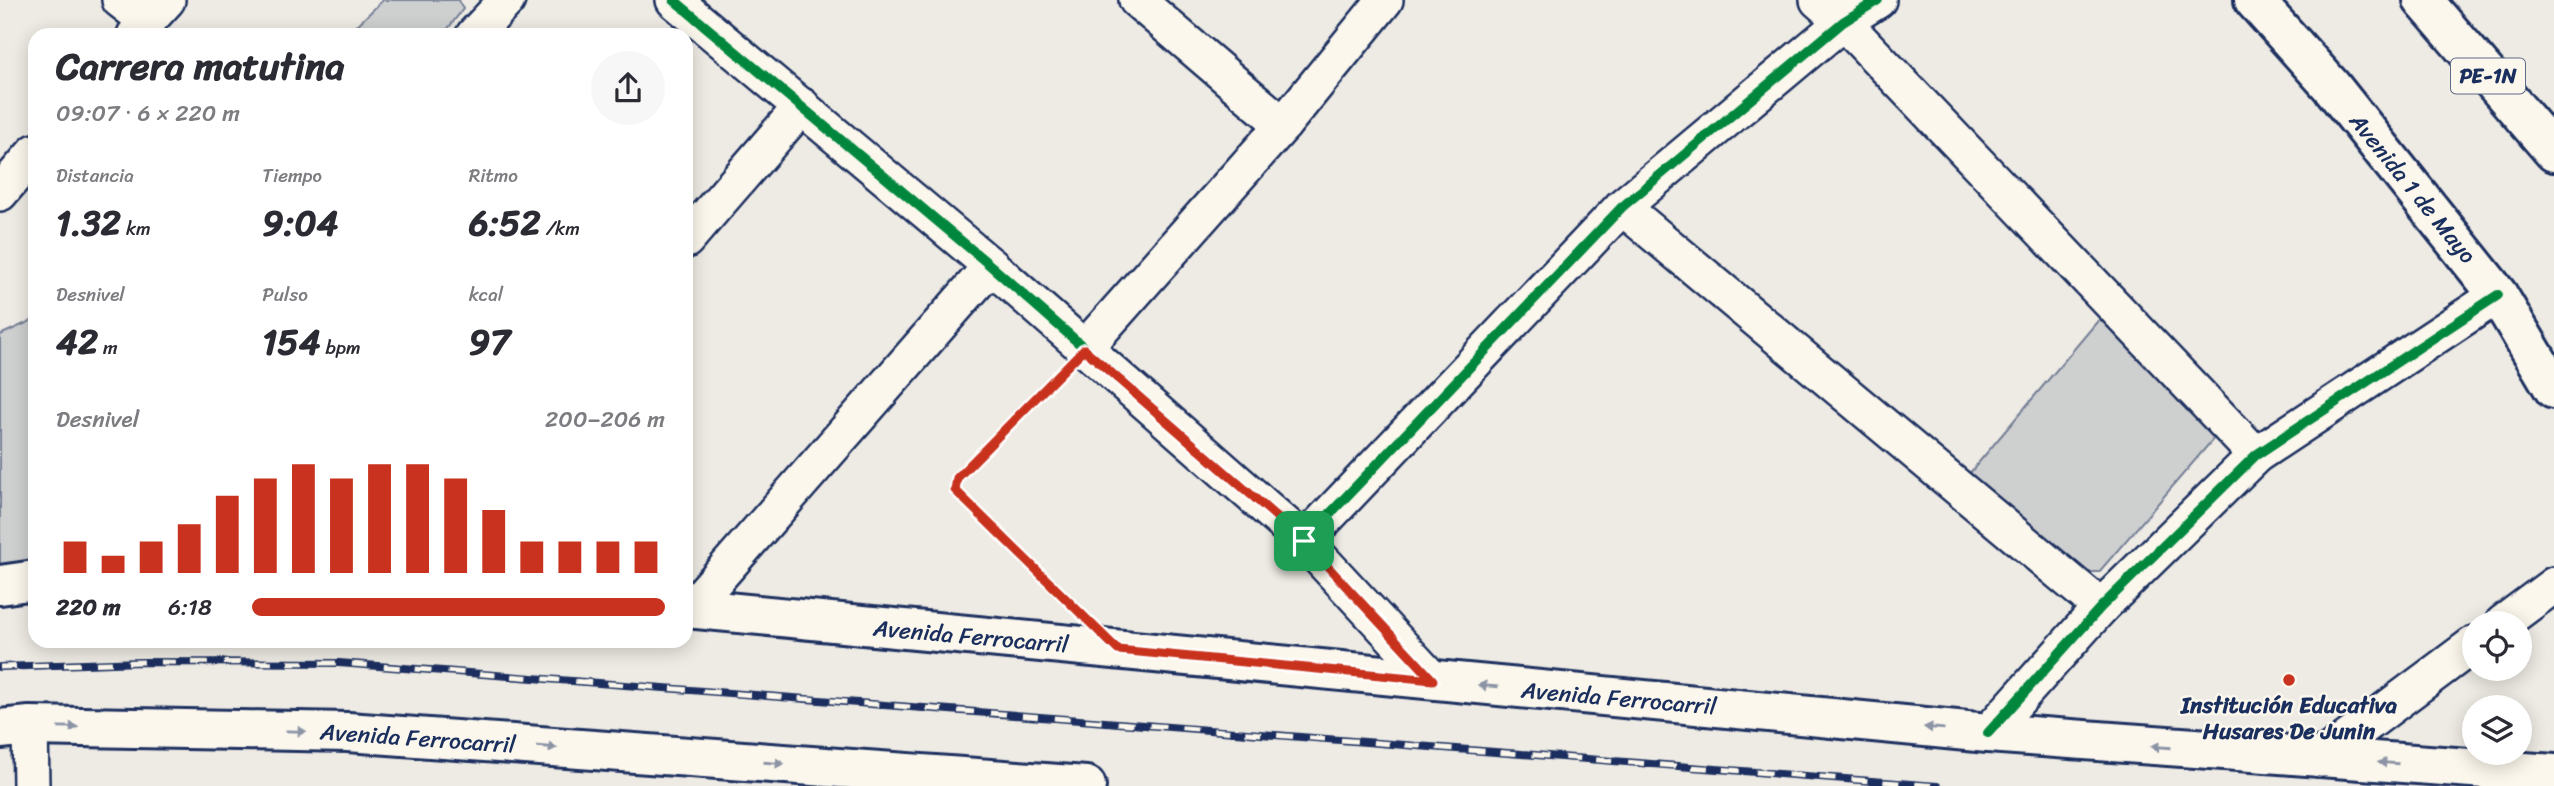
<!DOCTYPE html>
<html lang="es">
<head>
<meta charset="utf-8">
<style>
  :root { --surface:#fff; --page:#f7f7f7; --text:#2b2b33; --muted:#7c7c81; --accent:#c8321e }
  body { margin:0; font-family:Sriracha,sans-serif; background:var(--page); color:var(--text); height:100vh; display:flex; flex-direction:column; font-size:26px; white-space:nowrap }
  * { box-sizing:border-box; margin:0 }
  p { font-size:23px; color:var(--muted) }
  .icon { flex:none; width:38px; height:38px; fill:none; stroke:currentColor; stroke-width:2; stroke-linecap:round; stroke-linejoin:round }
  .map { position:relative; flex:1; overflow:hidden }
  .drawer { position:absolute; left:28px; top:28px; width:665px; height:620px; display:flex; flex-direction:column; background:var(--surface); border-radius:21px; box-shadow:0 4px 18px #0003 }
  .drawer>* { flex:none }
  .controls { position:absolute; left:2462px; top:611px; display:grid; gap:14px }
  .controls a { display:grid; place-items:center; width:70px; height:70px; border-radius:50%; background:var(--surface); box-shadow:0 4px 18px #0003; font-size:35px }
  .pin { position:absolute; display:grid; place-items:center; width:60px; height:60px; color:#fff; margin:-30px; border-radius:14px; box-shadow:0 4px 10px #0006 }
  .round { display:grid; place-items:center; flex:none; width:74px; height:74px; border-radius:37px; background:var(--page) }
  .summary { display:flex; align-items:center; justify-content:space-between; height:119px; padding:0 28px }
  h1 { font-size:38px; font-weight:700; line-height:52px }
  .stats { display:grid; grid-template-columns:repeat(3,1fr); gap:10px; height:119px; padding:7px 28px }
  .stats div { display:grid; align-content:center }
  .stats b { font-size:35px; font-weight:700 }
  .stats small { font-size:19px; font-weight:400 }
  .stats p { font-size:19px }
  .chart { height:196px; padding:14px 28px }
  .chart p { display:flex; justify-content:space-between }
  .chart svg { width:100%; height:126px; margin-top:7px; stroke:var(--accent); stroke-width:6 }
  ul { padding:0 28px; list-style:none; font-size:23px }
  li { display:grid; grid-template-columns:112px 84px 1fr; align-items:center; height:52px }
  li i { height:18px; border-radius:9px; background:var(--accent) }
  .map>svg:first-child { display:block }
</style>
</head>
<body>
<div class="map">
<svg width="2554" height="786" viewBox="0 0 2554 786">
  <rect width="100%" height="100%" fill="#eeebe4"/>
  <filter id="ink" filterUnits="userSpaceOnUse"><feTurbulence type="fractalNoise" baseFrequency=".0143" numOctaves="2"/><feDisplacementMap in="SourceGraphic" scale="14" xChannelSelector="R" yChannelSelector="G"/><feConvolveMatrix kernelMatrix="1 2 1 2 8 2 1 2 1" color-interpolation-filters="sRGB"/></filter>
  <g filter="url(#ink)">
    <g fill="#cecfcf" stroke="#747f96" stroke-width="2">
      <polygon points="383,0 459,0 463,9 443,35 347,35"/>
      <polygon points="2101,317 2215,437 2099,572 2081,572 1969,474"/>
      <polygon points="35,319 35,568 0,570 0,335"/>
    </g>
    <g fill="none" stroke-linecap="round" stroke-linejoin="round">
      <defs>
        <g id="minor">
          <polyline points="120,0 147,21"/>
          <polyline points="674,0 991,266 1304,541 1433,680"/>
          <polyline points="1137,0 1283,125"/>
          <polyline points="1818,0 1843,22 2256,455"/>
          <polyline points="135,35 167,0"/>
          <polyline points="474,35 507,0"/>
          <polyline points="0,193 35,152"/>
          <polyline points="1622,207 2101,607"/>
          <polyline points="686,240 802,106"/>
          <polyline points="1084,349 1283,125 1385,0"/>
          <polyline points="1304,541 1622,207 1843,22 1878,0"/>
          <polyline points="690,609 991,266"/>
          <polyline points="2503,623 2554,585"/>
          <polyline points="30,726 31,786"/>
          <polyline points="1988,733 2101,607 2256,455 2498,295"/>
          <polyline points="2320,759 2474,644"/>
        </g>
        <g id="secondary">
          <polyline points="2254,0 2332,87 2498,295 2554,389"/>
          <polyline points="0,585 35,580"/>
          <polyline points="686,608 1988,733 2554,774"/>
          <polyline points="0,729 30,726 348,732 1086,786"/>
        </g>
        <polyline id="motorway" points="2423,0 2554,152"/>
      </defs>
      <use href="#minor" stroke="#1b2f5e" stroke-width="40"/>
      <use href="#secondary" stroke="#1b2f5e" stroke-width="44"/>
      <use href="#motorway" stroke="#1b2f5e" stroke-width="44"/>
      <polyline stroke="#1b2f5e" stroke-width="4.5" stroke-dasharray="5 5" stroke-linecap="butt" points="1060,373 957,478 955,490 1072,606"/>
      <use href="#minor" stroke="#fbf7ec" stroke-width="35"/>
      <use href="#secondary" stroke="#fbf7ec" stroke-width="38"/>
      <use href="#motorway" stroke="#fbf7ec" stroke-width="38"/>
      <defs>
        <polyline id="rail" points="0,667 141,662 339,663 1937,786"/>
      </defs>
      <use href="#rail" stroke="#1b2f5e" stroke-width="8"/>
      <use href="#rail" stroke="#fbf7ec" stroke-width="5" stroke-dasharray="16" stroke-linecap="butt"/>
      <defs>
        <g id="cycleway">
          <polyline points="674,0 991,266 1304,541 1433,680"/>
          <polyline points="1304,541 1622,207 1843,22 1878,0"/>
          <polyline points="1988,733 2101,607 2256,455 2498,295"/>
        </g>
      </defs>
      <use href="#cycleway" stroke="#fbf7ec" stroke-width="15"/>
      <use href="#cycleway" stroke="#00873e" stroke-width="10"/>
    </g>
    <defs><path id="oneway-solid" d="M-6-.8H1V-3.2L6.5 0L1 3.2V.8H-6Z" transform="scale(1.75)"/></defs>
    <g fill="#8b93a5">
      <use href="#oneway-solid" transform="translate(1488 686) rotate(-175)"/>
      <use href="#oneway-solid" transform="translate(68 727) rotate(1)"/>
      <use href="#oneway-solid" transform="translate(1934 728) rotate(-175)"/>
      <use href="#oneway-solid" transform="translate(296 731) rotate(1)"/>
      <use href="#oneway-solid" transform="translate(547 747) rotate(4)"/>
      <use href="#oneway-solid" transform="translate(2161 747) rotate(-176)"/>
      <use href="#oneway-solid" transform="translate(774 763) rotate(4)"/>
      <use href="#oneway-solid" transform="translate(2388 763) rotate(-176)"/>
    </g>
  </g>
  <g fill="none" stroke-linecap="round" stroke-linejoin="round" filter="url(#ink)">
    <defs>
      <polygon id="route" points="1084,349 1304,541 1433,680 1118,650 955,490 957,478"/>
    </defs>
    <use href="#route" stroke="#fff" stroke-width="14"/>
    <use href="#route" stroke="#c8321e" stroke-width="9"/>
  </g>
  <circle fill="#c8321e" stroke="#fbf7ec" stroke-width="2.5" cx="2289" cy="680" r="7"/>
  <g text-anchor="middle" stroke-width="5" stroke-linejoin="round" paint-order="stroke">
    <rect fill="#fbf7ec" stroke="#5e6b89" stroke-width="2" x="2451" y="58.5" width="74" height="35" rx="5"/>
    <g font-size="21" font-weight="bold" fill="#1b2f5e">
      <text x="2488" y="83">PE-1N</text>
    </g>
    <g font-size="23" fill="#1b2f5e" stroke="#fbf7ec">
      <text transform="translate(2413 188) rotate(51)" y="8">Avenida 1 de Mayo</text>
      <text transform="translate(971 636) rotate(5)" y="8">Avenida Ferrocarril</text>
      <text transform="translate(1619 698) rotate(5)" y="8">Avenida Ferrocarril</text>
      <text transform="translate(418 738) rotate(4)" y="8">Avenida Ferrocarril</text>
    </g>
    <g font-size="23" font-weight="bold" fill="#1b2f5e" stroke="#fbf7ec">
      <text x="2289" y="713">Institución Educativa<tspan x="2289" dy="26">Husares De Junin</tspan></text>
    </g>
  </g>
</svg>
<div class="controls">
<a><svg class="icon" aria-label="locate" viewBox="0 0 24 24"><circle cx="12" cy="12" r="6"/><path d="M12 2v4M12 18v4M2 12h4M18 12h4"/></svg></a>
<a><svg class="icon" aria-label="layers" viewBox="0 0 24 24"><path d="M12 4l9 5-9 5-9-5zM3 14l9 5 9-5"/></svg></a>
</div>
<div class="pin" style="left:1304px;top:541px;background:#1e9e55"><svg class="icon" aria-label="arrive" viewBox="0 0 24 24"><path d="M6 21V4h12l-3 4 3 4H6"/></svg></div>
<section class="drawer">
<div class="summary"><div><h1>Carrera matutina</h1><p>09:07 · 6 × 220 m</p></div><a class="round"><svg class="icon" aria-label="share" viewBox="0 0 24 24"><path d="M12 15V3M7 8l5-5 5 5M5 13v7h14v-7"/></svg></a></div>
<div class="stats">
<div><p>Distancia</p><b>1.32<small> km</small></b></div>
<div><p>Tiempo</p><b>9:04</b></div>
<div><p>Ritmo</p><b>6:52<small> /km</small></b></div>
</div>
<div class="stats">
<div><p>Desnivel</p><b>42<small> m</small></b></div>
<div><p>Pulso</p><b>154<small> bpm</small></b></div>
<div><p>kcal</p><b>97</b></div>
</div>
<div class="chart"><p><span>Desnivel</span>200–206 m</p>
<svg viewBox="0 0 160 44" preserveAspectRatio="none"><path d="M5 44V33M15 44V38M25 44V33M35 44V27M45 44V17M55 44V11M65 44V6M75 44V11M85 44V6M95 44V6M105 44V11M115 44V22M125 44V33M135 44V33M145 44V33M155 44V33"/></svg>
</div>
<ul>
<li><b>220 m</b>6:18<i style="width:100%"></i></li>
</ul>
</section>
</div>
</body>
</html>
